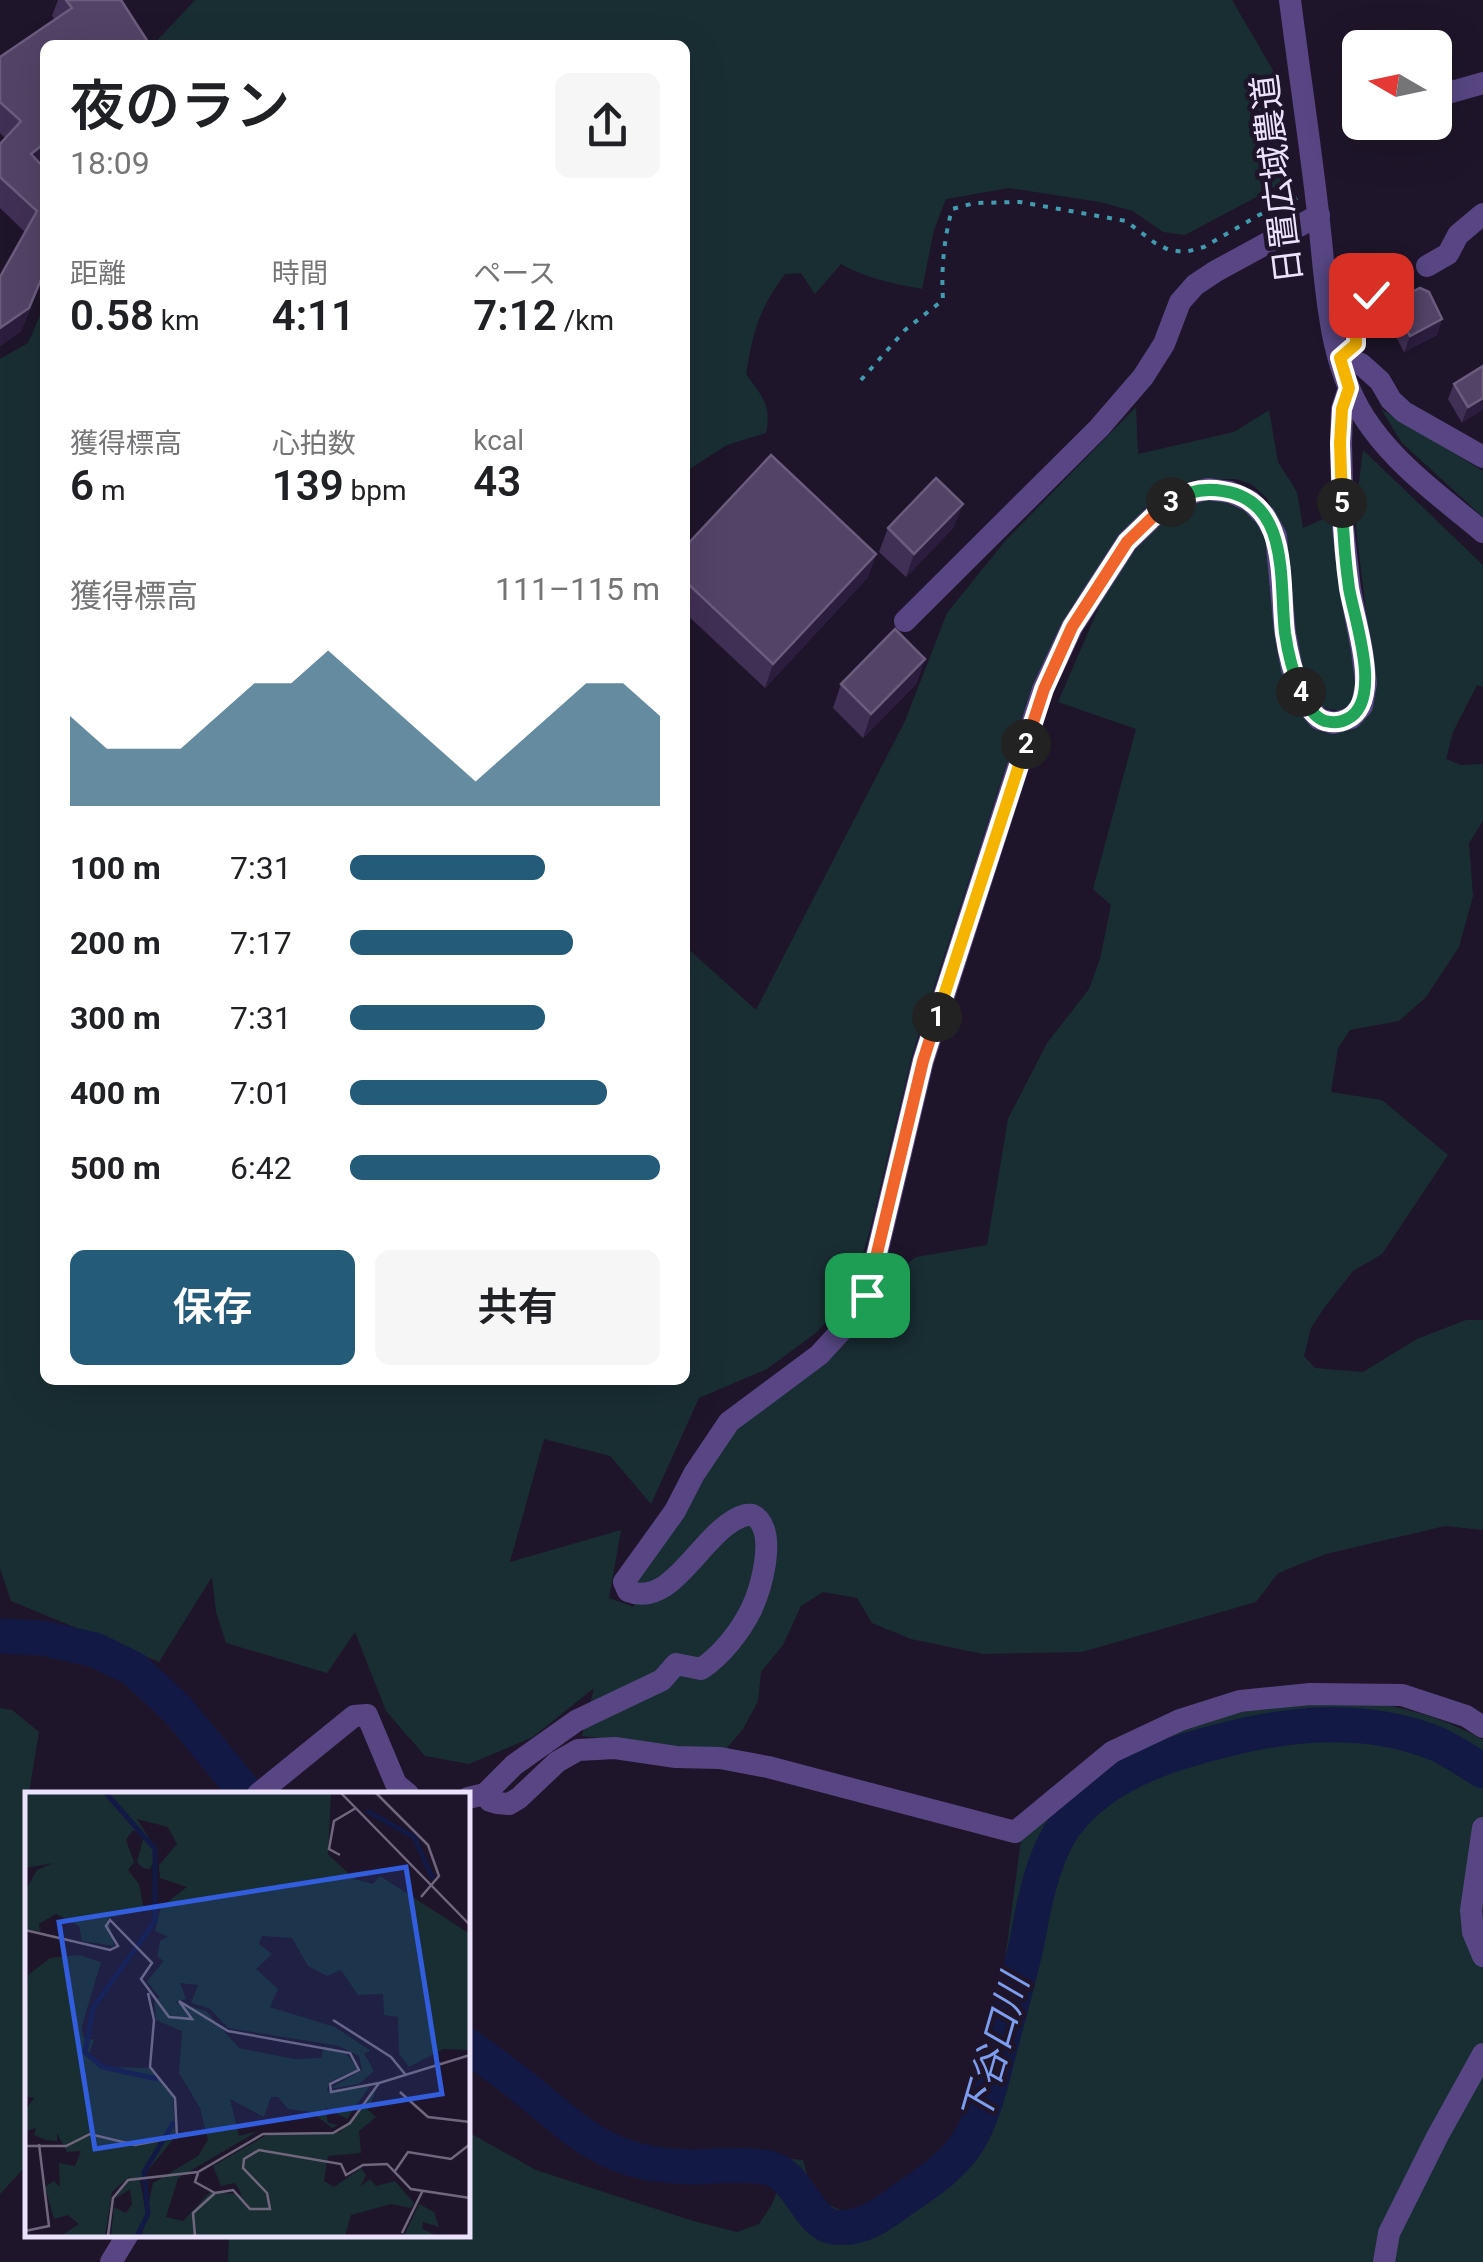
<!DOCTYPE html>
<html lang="ja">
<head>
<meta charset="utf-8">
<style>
  :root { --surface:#fff; --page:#f6f6f6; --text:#202124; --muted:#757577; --accent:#235b79 }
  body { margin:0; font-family:Roboto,"Noto Sans JP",sans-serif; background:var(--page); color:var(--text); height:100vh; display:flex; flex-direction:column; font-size:38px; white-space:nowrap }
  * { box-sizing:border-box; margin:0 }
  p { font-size:32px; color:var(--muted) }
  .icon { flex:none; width:55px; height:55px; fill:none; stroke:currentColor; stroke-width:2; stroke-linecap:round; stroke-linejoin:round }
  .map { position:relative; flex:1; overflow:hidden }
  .drawer { position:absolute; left:40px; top:40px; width:650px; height:1345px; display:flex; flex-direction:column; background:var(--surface); border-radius:15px; box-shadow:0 10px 40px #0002 }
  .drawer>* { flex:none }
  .needle { width:65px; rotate:279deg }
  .tools { position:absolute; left:1342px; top:30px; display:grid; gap:20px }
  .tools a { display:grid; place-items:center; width:110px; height:110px; border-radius:15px; background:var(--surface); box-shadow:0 10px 40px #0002; font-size:50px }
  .pin { position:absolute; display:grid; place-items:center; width:85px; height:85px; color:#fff; margin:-42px; border-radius:20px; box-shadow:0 5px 15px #0006 }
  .km { position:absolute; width:50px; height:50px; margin:-25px; border-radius:50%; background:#222; color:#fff; font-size:28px; line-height:50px; text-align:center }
  .round { display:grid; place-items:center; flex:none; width:105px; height:105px; border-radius:15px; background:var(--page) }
  .head { display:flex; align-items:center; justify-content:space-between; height:170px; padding:0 30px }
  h1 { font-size:55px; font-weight:600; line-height:75px }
  .metrics { display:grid; grid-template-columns:repeat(3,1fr); gap:15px; height:170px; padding:10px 30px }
  .metrics div { display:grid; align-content:center }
  .metrics b { font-size:42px; font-weight:600 }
  .metrics small { font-size:28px; font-weight:400 }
  .metrics p { font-size:28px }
  .chart { height:280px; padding:20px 30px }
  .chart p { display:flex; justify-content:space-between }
  .chart svg { width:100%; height:180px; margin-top:10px; fill:var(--accent); opacity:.7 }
  .primary-button { display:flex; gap:20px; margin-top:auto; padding:20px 30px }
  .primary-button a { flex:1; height:115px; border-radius:15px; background:var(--accent); color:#fff; font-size:40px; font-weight:600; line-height:115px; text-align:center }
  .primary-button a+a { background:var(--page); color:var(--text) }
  ul { padding:0 30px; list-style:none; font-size:32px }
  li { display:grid; grid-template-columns:160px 120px 1fr; align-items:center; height:75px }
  li i { height:25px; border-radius:12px; background:var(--accent) }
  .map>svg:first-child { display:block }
</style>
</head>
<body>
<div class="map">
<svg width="1483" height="2262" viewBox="0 0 1483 2262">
  <rect width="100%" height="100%" fill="#1e152a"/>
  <g fill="#192e33">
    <path d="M195,0H1232L1281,84V184L1185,235L1163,232L1133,211L1100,202L1009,188L946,199L934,230L922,289C895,284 865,278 841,264L815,294L801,273L785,274C758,311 754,329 746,374C762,397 772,404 766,433L727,445L685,472V45H153Z"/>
    <path d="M45,304V1380H685V946L756,1010L905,721L947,613L1006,540L1136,407L1138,454L1234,432L1269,410L1278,462L1297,492L1303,528L1334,514L1359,678L1355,700L1341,711L1323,708L1301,665L1282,527L1266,497L1251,484L1236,479H1201L1158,491L1072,606L1033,683L913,1052L870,1230L851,1294L817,1332L767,1369L699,1398L651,1504L610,1456L544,1439L510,1562L621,1530L609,1598L634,1607L632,1578L720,1418L790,1390L834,1354L879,1286L916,1257L987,1245L1008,1119L1047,1043L1089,989L1100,959L1111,905L1093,889L1136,729L1058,702L1112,577L1166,515L1193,500L1220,499L1240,505L1258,519L1270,539L1295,705C1316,735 1319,737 1355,727L1372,660L1356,529L1358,489L1363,450L1483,565V687L1477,685L1453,732L1446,759L1461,765L1483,764V821L1469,843L1473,896L1459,947L1426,997L1399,1021L1350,1030L1338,1048L1331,1092L1382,1100L1448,1155L1382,1254L1353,1271L1324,1308L1311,1328L1304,1356L1315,1368L1363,1372L1417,1339L1466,1320H1483V1530L1445,1526L1326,1554L1278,1573L1256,1602L1082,1652L983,1654L911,1639L872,1623L857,1598L823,1592L801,1606L783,1645L761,1672L758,1701L743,1729L727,1748L701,1749L582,1736L594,1688L533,1737L469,1764L425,1756L386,1711L355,1632L327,1673L226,1643L216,1612L212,1577L159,1662L11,1601L0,1568V359L28,343Z"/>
    <polygon points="1381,409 1483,471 1483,517 1402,443"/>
    <path d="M1309,1704C1332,1704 1357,1701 1380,1704C1415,1710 1452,1722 1483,1740V2262H228L229,2235L468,2234V2132L536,2170L690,2220L737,2232L759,2224L772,2204L790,2159L803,2160L814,2199L848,2213L893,2219L916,2201L972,2113L1000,1998L1021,1840L1111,1764L1173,1733L1233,1713Z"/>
    <polygon points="0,1708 12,1710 39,1732 26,1810 28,1924 22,1949 28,1954 27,2165 0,2194"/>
  </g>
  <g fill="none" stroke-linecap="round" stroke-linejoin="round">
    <g stroke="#131945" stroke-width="35">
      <polyline points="0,1636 43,1638 95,1650 134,1669 177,1709 247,1794"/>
      <path d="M468,2046C488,2060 508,2075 528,2091C567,2123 598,2154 649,2163C663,2165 680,2167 694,2167C720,2166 743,2163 769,2168C799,2175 807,2223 834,2227C860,2231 882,2215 902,2200C928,2182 958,2163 973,2133C987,2105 994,2071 1002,2040C1011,2006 1021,1972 1028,1937C1034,1902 1044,1853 1066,1824C1108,1769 1180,1750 1245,1735C1309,1721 1375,1719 1437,1744C1453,1751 1468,1762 1483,1771"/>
    </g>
    <g stroke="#429baf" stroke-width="4" stroke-dasharray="5 8" stroke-linecap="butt">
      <polyline points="1356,334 1355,306 1409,275"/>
      <path d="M861,380L905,330L943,300C941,268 944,239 952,209L975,203L1020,202L1126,221L1155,243L1169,250L1185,252L1204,247L1259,215L1297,198"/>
    </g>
    <g stroke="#574683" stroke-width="22">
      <path d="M1290,0C1299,71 1310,142 1318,213C1327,285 1326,366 1371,427C1400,468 1445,500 1483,532"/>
      <polyline points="1435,73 1448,93 1483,83"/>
      <polyline points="1427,266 1448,254 1458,235 1483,214"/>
      <polyline points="1340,357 1361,364 1380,381 1391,400 1404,412 1483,457"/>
      <polyline points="905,621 1099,428 1143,377 1164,344 1180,302 1195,285 1216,271 1319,215"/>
      <polyline points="258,1794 354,1716 367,1715 396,1784 408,1794"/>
      <polyline points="485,1794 490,1801 497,1803 509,1804 519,1798 557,1762 578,1750 615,1748 676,1757 720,1758 768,1767 1015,1832 1112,1752 1180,1720 1240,1701 1310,1694 1402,1695 1466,1716 1483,1727"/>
      <path d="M468,1798L485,1794L514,1765L576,1721L662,1680L676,1664L701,1669C721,1656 740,1632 751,1610C761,1589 775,1540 759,1520C754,1515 753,1514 746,1515C703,1526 675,1610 628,1591L624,1582L675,1511L694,1474L729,1422L819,1355L854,1317L867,1295L923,1061L1043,689L1072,627L1127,542L1161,509L1179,497L1207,489L1230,492L1250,501L1265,516L1276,536L1285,632L1292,669L1306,704L1319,719L1334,723L1351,718L1362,706L1366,683L1362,650L1350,589L1343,527L1341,443L1342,409L1349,388"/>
      <polyline points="1483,1828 1471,1910 1473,1932 1483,1956"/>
      <polyline points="111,2262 128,2234"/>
      <polyline points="1384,2262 1389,2233 1437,2137 1483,2054"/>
    </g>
  </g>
  <g fill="#413055">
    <polygon points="58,0 121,0 40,163 45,169 45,273 21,331 0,346 0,277 25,232 0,208 0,144 5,138 0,133 0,57 55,20 52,16"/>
    <polygon points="1392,302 1442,319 1437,335 1404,352 1386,318"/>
    <polygon points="1483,366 1462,423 1448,399 1454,384"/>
    <polygon points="954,527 906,577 879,552 888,528"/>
    <polygon points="685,547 876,554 868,577 765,688 685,613"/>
    <polygon points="917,683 863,738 833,708 841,684"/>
  </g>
  <g fill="#2b1d3d">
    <polygon points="45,143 45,160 22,177 31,154"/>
    <polygon points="45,270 21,331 0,346 0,328"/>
    <polygon points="1442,319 1437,335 1404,352 1410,336"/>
    <polygon points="1483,398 1483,410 1462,423 1468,407"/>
    <polygon points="963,504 954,527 906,577 914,554"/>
    <polygon points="876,554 868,577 765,688 773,664"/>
    <polygon points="925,659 917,683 863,738 871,714"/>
  </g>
  <g fill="#534367" stroke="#6b5c7e" stroke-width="2.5">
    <polygon points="66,0 121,0 150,45 45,45 45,143 31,154 45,169 45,270 29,308 0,328 0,277 37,211 0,177 0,144 21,121 0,102 0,57 72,8"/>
    <polygon points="1420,288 1429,292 1442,319 1410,336 1392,302"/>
    <polygon points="1483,366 1483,398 1468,407 1454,384"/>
    <polygon points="771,455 876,554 773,664 685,581 685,547"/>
    <polygon points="936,478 963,504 914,554 888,528"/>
    <polygon points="895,629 925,659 871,714 841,684"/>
  </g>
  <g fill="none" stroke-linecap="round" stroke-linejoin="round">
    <defs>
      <polyline id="split-1" points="867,1295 923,1061 937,1017"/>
      <polyline id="split-2" points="937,1017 1026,744"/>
      <polyline id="split-3" points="1026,744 1044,689 1072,627 1127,542 1161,509 1171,502"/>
      <path id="split-4" d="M1171,502C1187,491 1205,488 1223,491C1291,501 1279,583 1285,633C1288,654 1293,673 1301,692"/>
      <path id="split-5" d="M1301,692C1306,704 1313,717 1325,721C1333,723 1340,723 1347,719C1384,701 1354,619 1349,588C1345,560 1343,531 1342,503"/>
      <polyline id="split-6" points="1342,503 1340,443 1342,409 1349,388 1340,358 1356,344 1356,306 1371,295"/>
    </defs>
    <use href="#split-1" stroke="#fff" stroke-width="20"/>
    <use href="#split-2" stroke="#fff" stroke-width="20"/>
    <use href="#split-3" stroke="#fff" stroke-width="20"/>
    <use href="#split-4" stroke="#fff" stroke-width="20"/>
    <use href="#split-5" stroke="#fff" stroke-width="20"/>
    <use href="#split-6" stroke="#fff" stroke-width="20"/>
    <use href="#split-1" stroke="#f0652b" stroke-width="12"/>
    <use href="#split-2" stroke="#f5b400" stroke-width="12"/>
    <use href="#split-3" stroke="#f0652b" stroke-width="12"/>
    <use href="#split-4" stroke="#22a559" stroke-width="12"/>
    <use href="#split-5" stroke="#22a559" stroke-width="12"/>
    <use href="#split-6" stroke="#f5b400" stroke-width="12"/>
  </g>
  <g text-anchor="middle" stroke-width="9" stroke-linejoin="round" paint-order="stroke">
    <g font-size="35" fill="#ebe2fb" stroke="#1e152a">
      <text transform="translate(1277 179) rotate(-97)" y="12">日置広域農道</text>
    </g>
    <g font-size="38" font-style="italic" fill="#7d9eee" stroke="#1e152a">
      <text transform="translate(995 2049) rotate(-74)" y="13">下谷口川</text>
    </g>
  </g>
  <g transform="translate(25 1792)">
    <rect width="445" height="445" fill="#1e152a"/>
    <path d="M0,1H306L303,62L329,87L348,92L355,84L445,142V258L418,257L384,275L374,262L373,225L359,223L358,202L333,203L316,178L302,184L283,174L267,146L237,144L234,152L247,162L231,177L253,197L245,215L310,235L346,259L339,261L349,279L334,292L304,297L337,278L334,264L314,254L203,236L184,216L166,211L173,193L155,191L161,207L150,210L181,219L214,256L269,267L296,266L299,254L319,259L333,277L304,290L302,300L345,294L322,327L300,315L303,331L313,333L307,336L287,320L263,317L253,305H246L239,325L205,307L214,344L233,339L153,386L141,425L158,429L186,399L217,403L210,391L196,394L188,374L242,343L315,340L352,296L343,318L351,325L334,339L336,361L303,364L299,389L309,395L336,376L341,383L335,395L345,387L351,394L370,389L389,411L386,416L366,412L326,423L320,444H117L128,391L173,364L183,348L175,316L154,281L157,239L131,228L129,206H135L122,189L139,169L132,165L135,149L143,145L130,139L136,115L162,95L135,86L134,73L152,52L143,35L112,27L133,60L125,77L118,76L112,70L119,44L108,38L101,48L109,70L103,78L114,92L119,118L83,126L89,154L57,149L54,134L31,122L14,132L15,140L0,136V99L12,78L28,71L0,76ZM54,163L76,170L57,234L58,245L69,248L63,265L81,275L124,276L148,305L150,345L115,388L121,423L111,444H86L89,415L101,421L107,412L105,397L90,407L106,383L87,400L80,444H36L54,432L43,423L29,427L20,395L29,389L35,395L34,371L50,374L56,359L42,360L32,341V349L21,348L9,343L11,336L0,339V319L9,306L0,304L3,183L25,166ZM394,412L409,420L414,435L398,430L397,437L413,444H379Z" fill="#192e33"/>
    <path fill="none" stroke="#131945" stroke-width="5" d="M81,1L130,57V129L68,216L60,260L77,275L133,287M342,19L389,45L408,87M112,444L123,422L119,380L149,330"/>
    <path fill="none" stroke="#70677e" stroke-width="2.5" d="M316,1L445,133M351,1L403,53L414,84L396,105M315,63L304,57L309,29L331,16M0,138L85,158L93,154L81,134L85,128L127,171L116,187L144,225L167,227L154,209L203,239L325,261L334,278L305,292L306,300L354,291M308,228L366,265L380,282M445,299V356M375,300L403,325L445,330M0,354H41L65,342L110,353L152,345L150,306L125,275L129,228L123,201M370,379L383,360L426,367L444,353M173,381L170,390L190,401M0,439L24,434L14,352M377,441L398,398M83,444L88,406L103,388L173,380L238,342L308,341L325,331L354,291L445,263M170,444L168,421L190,401L208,398L225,417H245L242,401L218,376L219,367L234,358L316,372L321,383L338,373L362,372L386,397L445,406"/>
    <path fill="#325ddc" fill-opacity="0.15" stroke="#325ddc" stroke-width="5" d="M381,75L417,302L70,357L34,130Z"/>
    <rect width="445" height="445" fill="none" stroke="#ebe2fb" stroke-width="5"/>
  </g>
</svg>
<div class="tools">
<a><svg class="needle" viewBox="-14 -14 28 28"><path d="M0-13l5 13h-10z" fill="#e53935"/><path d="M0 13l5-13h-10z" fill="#757577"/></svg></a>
</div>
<div class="pin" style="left:867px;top:1295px;background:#1e9e55"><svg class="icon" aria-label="arrive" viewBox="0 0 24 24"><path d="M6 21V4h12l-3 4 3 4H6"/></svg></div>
<div class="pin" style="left:1371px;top:295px;background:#d93025"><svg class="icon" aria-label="check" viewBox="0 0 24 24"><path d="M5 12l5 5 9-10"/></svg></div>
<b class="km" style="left:937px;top:1017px">1</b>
<b class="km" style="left:1026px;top:744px">2</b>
<b class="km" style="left:1171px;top:502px">3</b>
<b class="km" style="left:1301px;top:692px">4</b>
<b class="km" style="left:1342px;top:503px">5</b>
<section class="drawer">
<div class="head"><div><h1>夜のラン</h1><p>18:09</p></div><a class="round"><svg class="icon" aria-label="share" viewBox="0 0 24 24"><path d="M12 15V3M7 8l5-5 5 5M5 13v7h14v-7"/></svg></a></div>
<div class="metrics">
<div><p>距離</p><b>0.58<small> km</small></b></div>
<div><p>時間</p><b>4:11</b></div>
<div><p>ペース</p><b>7:12<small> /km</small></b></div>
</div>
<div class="metrics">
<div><p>獲得標高</p><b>6<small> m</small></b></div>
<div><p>心拍数</p><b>139<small> bpm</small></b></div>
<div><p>kcal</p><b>43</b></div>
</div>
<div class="chart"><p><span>獲得標高</span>111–115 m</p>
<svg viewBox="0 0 160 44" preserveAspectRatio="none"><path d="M0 44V22L10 30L20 30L30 30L40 22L50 14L60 14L70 6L80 14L90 22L100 30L110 38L120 30L130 22L140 14L150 14L160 22V44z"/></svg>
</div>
<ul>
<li><b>100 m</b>7:31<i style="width:63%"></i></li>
<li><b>200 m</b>7:17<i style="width:72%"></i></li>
<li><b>300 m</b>7:31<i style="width:63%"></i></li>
<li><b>400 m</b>7:01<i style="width:83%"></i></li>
<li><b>500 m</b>6:42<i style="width:100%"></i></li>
</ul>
<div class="primary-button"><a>保存</a><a>共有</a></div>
</section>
</div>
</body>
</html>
